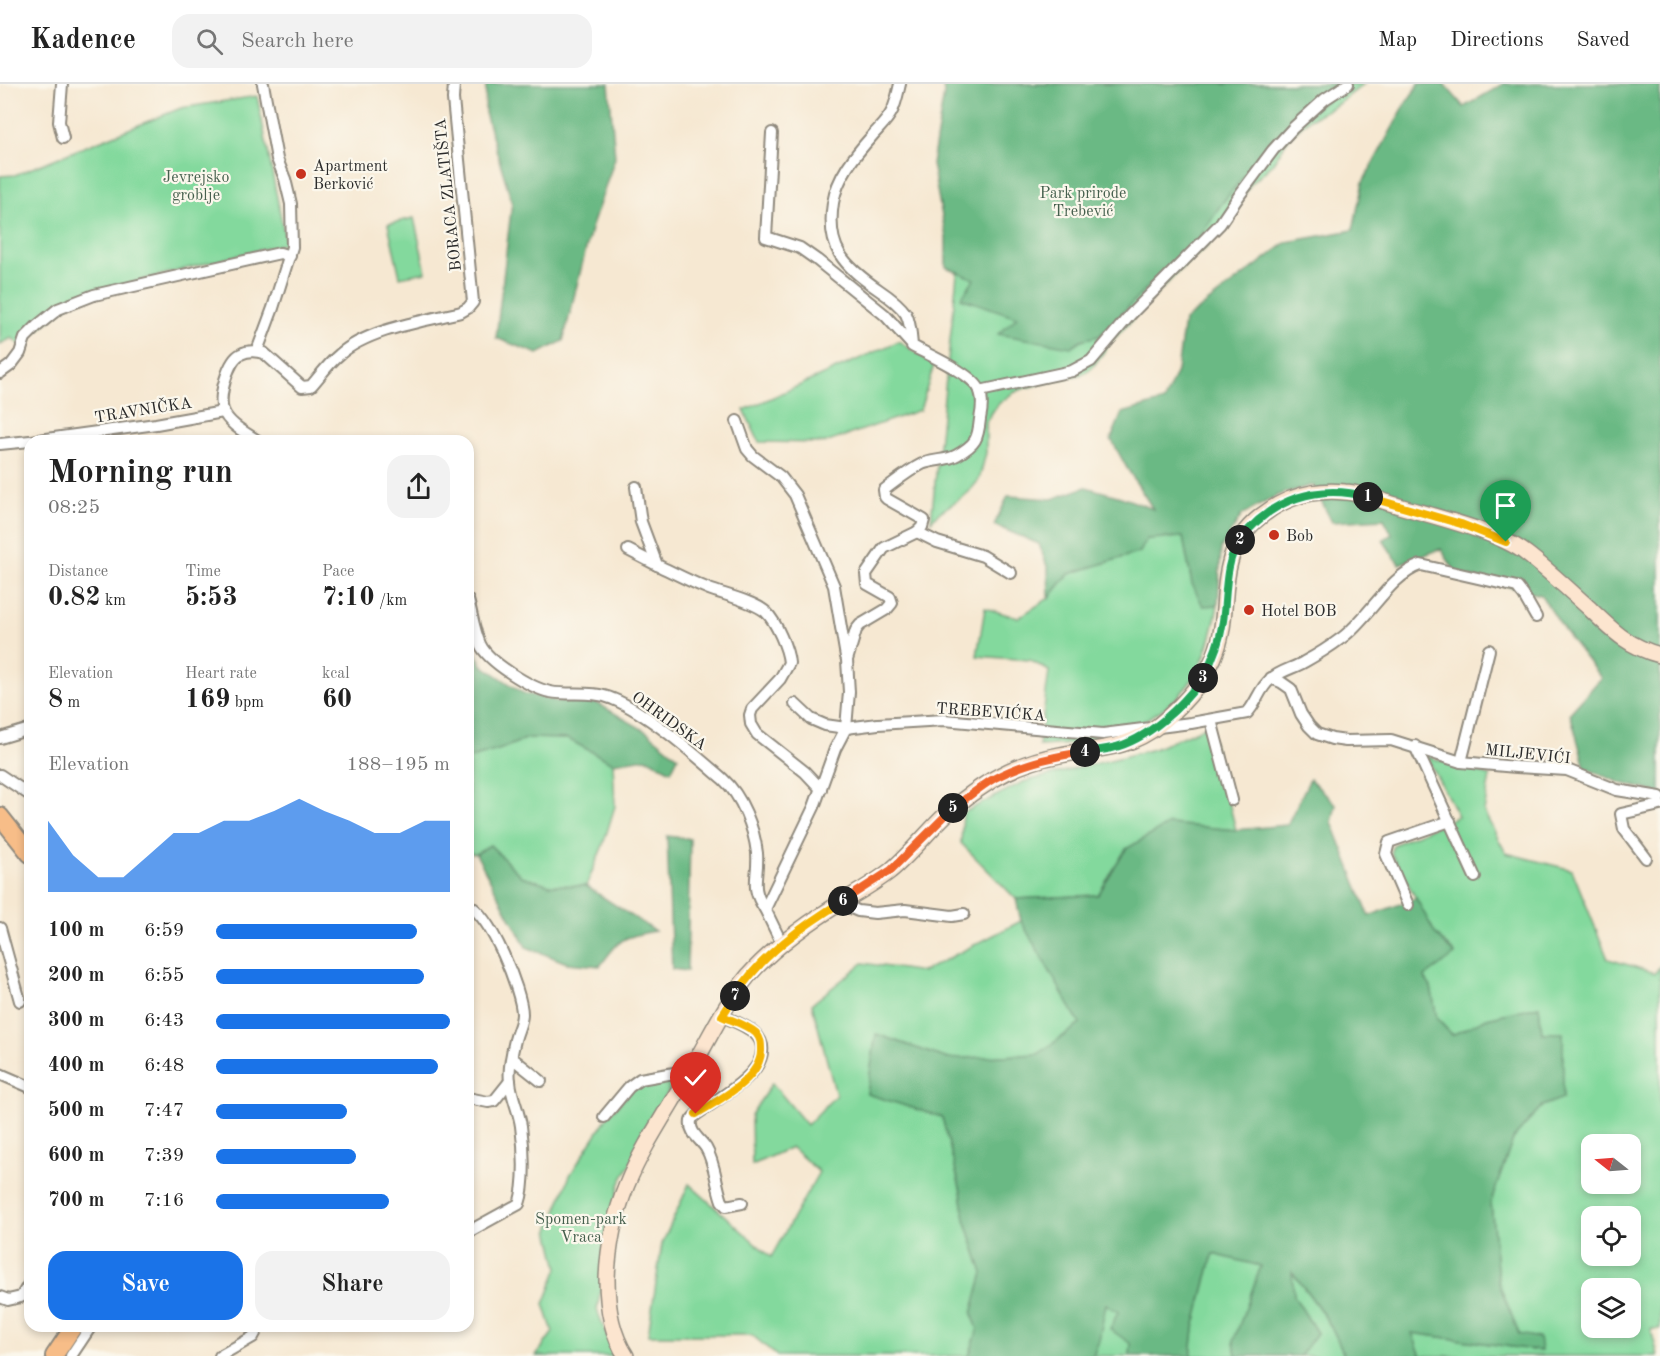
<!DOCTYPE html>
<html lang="en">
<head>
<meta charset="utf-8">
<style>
  :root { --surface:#fff; --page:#f2f2f2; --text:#222; --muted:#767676; --line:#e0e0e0; --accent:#1a73e8 }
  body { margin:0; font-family:"Old Standard TT",serif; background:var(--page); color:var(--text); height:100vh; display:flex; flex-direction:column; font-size:22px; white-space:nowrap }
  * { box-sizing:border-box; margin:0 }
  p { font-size:20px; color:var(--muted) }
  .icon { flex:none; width:33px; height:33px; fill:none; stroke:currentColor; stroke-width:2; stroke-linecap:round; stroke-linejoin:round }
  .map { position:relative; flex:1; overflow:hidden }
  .panel { position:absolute; left:24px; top:351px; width:450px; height:897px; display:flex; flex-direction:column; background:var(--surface); border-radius:18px; box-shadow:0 3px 9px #0003 }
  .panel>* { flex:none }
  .needle { width:39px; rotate:287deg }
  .fabs { position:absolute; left:1581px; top:1050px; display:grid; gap:12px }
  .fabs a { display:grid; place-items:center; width:60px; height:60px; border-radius:12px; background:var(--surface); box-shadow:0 3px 9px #0003; font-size:30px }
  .pin { position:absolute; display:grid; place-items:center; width:51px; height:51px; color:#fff; margin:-62px -26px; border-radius:50% 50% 50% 0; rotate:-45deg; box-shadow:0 0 6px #0007 }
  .pin .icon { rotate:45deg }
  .km { position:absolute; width:30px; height:30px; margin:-15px; border-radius:50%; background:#222; color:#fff; font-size:16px; line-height:30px; text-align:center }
  .round { display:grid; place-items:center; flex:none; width:63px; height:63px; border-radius:18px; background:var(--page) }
  .overview { display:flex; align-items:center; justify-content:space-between; height:102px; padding:0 24px }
  h1 { font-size:33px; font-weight:700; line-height:45px }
  .stats { display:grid; grid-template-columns:repeat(3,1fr); gap:9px; height:102px; padding:6px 24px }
  .stats div { display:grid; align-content:center }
  .stats b { font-size:26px; font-weight:700 }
  .stats small { font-size:16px; font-weight:400 }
  .stats p { font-size:16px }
  .chart { height:168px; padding:12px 24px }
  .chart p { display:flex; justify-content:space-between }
  .chart svg { width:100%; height:108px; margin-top:6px; fill:var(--accent); opacity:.7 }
  .primary-button { display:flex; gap:12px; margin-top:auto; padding:12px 24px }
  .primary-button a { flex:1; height:69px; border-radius:18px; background:var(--accent); color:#fff; font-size:24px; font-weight:700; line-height:69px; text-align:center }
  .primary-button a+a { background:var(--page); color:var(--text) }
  ul { padding:0 24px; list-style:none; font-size:20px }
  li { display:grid; grid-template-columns:96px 72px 1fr; align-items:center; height:45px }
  li i { height:15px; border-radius:8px; background:var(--accent) }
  header { display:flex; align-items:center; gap:36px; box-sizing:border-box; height:84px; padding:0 30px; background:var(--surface); border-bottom:2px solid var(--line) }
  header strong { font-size:28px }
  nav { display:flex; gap:33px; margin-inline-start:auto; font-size:21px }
  .search { width:420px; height:54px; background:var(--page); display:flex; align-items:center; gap:15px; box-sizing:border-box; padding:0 21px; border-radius:18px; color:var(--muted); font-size:22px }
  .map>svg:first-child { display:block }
</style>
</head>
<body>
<header>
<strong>Kadence</strong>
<div class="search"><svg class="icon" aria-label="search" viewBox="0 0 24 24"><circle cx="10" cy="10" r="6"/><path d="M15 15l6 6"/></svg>Search here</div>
<nav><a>Map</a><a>Directions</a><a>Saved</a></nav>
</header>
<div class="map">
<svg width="1660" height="1272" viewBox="0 0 1660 1272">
  <rect width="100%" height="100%" fill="#fbf7ec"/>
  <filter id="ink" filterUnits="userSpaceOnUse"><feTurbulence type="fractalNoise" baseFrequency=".0167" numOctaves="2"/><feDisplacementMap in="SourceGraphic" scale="12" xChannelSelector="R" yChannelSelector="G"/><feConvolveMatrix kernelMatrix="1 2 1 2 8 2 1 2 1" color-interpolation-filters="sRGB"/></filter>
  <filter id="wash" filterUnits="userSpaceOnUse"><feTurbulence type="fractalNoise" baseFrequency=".008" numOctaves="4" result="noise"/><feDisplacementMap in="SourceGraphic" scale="24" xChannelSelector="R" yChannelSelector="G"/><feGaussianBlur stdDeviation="1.35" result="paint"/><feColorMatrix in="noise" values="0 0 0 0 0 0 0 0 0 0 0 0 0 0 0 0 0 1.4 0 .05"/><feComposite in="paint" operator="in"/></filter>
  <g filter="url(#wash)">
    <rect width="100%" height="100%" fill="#f6e8d2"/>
    <g fill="#83d99d" stroke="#578264" stroke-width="1.5" fill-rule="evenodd">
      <polygon points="977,0 1364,0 1335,22 1308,36 1289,54 1271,82 1251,100 1230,133 1207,163 1184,182 1111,258 1092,284 1083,290 1025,304 1013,309 997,321 986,338 986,369 979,396 967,410 940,428 931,437"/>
      <polygon points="257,12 286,159 80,212 20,261 12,254 0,260 0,92 15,91 181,24"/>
      <polygon points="414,134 426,188 400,193 388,140"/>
      <polygon points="899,257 934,281 920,326 825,359 759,358 744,326"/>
      <path d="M1183,453L1192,500L1218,521C1207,582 1191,615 1133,642C1123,647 1113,653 1104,656C1085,661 1059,660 1039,662L1049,587L1030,576L977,572L985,524L1018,534L1049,514L1069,490L1140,468L1146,455Z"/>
      <polygon points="1209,641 1236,746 1169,740 1126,765 1098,811 1016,815 961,759 963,729 1023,698 1154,665"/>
      <polygon points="528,654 568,655 613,679 615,722 603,761 586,802 550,801 521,792 490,761 476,770 468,769 468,675 501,665"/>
      <path d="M1426,672L1490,692L1484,728L1506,769L1572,786L1608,875L1655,889L1660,882V1245H1651L1658,1272H1421L1412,1249L1540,1267L1519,1250L1498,1197L1491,1118L1513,1055L1542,1022L1563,950L1542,949L1539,922L1487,934L1453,951L1437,935L1431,903L1424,893L1455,870L1435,849L1391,769L1393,761L1458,732ZM1592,1060H1630V1100H1592ZM1592,1132H1630V1172H1592ZM1592,1204H1630V1244H1592Z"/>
      <polygon points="1021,837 1080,940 1038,970 948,975 876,950 867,1010 942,1033 961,1107 965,1135 983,1189 972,1230 978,1245 969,1272 777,1272 752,1251 648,1251 662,1160 689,1100 771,1173 819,1088 791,1063 752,1081 751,1031 772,999 807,1041 836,1011 812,920 863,879 922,888"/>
      <polygon points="677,991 619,1101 597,1226 615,1272 536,1272 553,1248 544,1220 558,1184 549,1146 570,1091 608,1032 637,1000"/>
      <polygon points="1213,1170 1261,1182 1234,1256 1236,1272 1191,1272 1194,1244"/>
      <path d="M1291,1187C1311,1214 1334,1240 1344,1272H1300L1317,1249L1294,1212Z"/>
      <polygon points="1105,1219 1118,1228 1131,1261 1130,1272 1093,1272 1099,1256"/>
    </g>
    <g fill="#6ab984" stroke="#4a7258" stroke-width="1.5">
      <polygon points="486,0 609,0 615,74 591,145 563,257 538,270 496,254 512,118 485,29"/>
      <polygon points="943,0 1349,0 1271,58 1220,122 1195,161 1153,198 1099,252 1081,256 1071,263 998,250 1017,233 961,214 974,195 946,183 946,153 932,80 944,10"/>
      <polygon points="1419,0 1444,0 1464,23 1503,0 1660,0 1660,709 1621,699 1585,684 1570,629 1601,594 1566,549 1541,511 1456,489 1441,465 1399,480 1383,456 1392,450 1384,435 1332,438 1313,401 1278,411 1242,431 1221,464 1218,521 1203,522 1192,500 1183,453 1147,455 1140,468 1069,490 1049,514 1048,485 1039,460 994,441 1008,412 1052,415 1086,403 1121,413 1153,425 1127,384 1111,355 1122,329 1164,317 1177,287 1184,237 1287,158 1353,146 1363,98 1406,19"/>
      <polygon points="468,553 482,581 523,609 556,617 597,619 649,649 678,673 671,687 646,674 613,679 568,655 528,654 501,665 468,675"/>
      <path d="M1310,695L1336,721L1332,738L1369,832L1416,814L1435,849L1455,871L1424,893L1431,903L1437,935L1452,951L1487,934L1539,922L1542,949H1563V1014L1542,1022L1513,1055L1491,1118L1498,1197L1519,1250L1539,1254L1541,1267L1412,1249L1421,1272H1344C1334,1240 1312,1214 1292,1188L1294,1212L1317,1249L1300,1272H1236L1234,1256L1261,1182L1213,1170L1194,1244L1191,1272H1130L1131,1260L1110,1245L1118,1228L1106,1220L1099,1256L1093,1272H969L978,1245L972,1230L983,1189L965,1135L961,1107L942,1033L867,1010L876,950L948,975L1038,970L1080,940L1021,837L1016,815L1098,811L1126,765L1169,740L1236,746L1287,741Z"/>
      <polygon points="667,752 690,755 687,887 672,885"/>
      <path d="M490,761L521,792L550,801L586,802L655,847C621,853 620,855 600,882L567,879L526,863L476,770Z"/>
    </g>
  </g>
  <g filter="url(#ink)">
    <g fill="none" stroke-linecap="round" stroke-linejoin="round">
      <defs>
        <g id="minor">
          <polyline points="62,0 59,38 63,54"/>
          <polyline points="772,49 766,153 800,164 817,176 885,231 912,261"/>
          <polyline points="257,267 273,224 292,163 291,120 285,95 277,75 263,0"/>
          <polyline points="0,289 11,281 20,269 25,254 37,242 58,225 94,211 280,169 290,172"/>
          <polyline points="980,307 1072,287 1091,277 1130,231 1220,140 1241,109 1273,66 1293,44 1325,15 1348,0"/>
          <polyline points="737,337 747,365 753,372 781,393 795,411 834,502 846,573"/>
          <polyline points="32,357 156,340 223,328"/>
          <path d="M258,357C246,349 228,340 223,326C218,313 228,276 241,270C248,266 257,267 264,269L302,303L311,302C320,292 328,280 339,271C368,245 424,237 461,228L468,224L473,218L453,15L454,0"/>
          <polyline points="0,360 30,357"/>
          <path d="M636,403L641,438L657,481C674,489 691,498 709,505C725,511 753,517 766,528C776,538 788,565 789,579L780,595L752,625L750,631L751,640L757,650L805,688L821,705"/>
          <polyline points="917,448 937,458 983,472 1011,489"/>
          <polyline points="628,466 657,481"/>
          <path d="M468,516C472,530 474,546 480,560C488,578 531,604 550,608C571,612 592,606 613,615C648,629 694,670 723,695C742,712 754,744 757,769C759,794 749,802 765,825"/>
          <polyline points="1271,594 1281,598 1291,605 1301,630 1309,642 1317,650 1332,655 1346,657 1391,656 1461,678 1516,683 1567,686 1617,706 1660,713"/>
          <path d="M795,620L811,635L825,641L846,644L878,640L944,636L1103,650L1191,639L1247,629C1257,619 1259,604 1271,595C1280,587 1294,584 1304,578C1317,571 1331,562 1343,553C1369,534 1390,491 1421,481L1517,503L1524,512L1536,533"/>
          <polyline points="1211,636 1232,716"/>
          <polyline points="0,654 30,645"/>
          <polyline points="1415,662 1475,793"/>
          <polyline points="1461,678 1489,566"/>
          <polyline points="0,691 30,711"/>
          <polyline points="1646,774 1624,745 1621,730 1660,721"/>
          <polyline points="840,819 858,827 875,829 905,826 952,832 964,830"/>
          <path d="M468,821C490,830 522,907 522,930C522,939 517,947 515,956C512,968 508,985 510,997C511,1012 519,1027 521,1042C524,1063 526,1100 519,1120L468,1148"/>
          <polyline points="1408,821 1386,770 1389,758 1450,737"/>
          <polyline points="0,844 20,917"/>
          <path d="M782,860L765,825L814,723L835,665L846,644L849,608L847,576L856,546L860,541L887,525L892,519L890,513L867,500L866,490L884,464L917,448L922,443L924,436L887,415L885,413L884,406C896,397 908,387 922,380C933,375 947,377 957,371C976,360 978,355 980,335C982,326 983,316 980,307C975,291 929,271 912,262C911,251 911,240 906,230C900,221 888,212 879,206C843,181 826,164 833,119C837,93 855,71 872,52C879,44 888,36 892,27C896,19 898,8 900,0"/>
          <path d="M722,932C743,941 772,950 759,978C748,1002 693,1028 691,1037C689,1049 701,1056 706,1064C715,1079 716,1101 722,1117L726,1122L742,1119"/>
          <polyline points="512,974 541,997"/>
          <polyline points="0,990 30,1003"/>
          <polyline points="468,1014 488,1018 494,1017 510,997"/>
          <polyline points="604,1033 629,1003 640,995 691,986"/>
          <polyline points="0,1213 8,1216 21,1213 30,1198"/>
          <polyline points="71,1272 91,1242"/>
          <polyline points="220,1272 253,1253 259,1242"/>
        </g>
        <path id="secondary" d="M626,1272C611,1249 607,1222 607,1195C610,1107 647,1061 689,989C708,957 724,921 748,892C770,867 801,844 829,826C849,813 871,802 890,787C913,768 931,743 953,724C965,714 979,704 992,696C1012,684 1037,675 1060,671C1097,664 1127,666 1159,641C1183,621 1207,596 1217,565C1227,537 1222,506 1230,478C1239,441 1277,415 1312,409C1323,407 1334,407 1345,408C1363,409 1381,417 1399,422C1435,433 1498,447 1527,470C1548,486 1568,505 1588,523C1611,545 1628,563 1660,571"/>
        <g id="primary">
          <polyline points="0,732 30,770"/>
          <polyline points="54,1272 74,1242"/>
        </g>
      </defs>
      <use href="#minor" stroke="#908a7e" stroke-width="14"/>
      <use href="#secondary" stroke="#908a7e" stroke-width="18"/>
      <use href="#primary" stroke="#908a7e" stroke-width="20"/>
      <use href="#minor" stroke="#fff" stroke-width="10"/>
      <use href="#secondary" stroke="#fce5cf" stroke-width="15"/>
      <use href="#primary" stroke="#f7bd88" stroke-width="16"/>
    </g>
  </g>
  <g fill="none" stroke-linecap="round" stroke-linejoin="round" filter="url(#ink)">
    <defs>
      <polyline id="split-1" points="1368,413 1461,440 1506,458"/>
      <path id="split-2" d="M1240,456C1271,415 1318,399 1368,413"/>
      <path id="split-3" d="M1203,594C1213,575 1220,558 1223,537C1227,511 1224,478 1240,456"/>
      <path id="split-4" d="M1085,668C1094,667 1103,666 1112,664C1148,656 1182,622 1203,594"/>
      <path id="split-5" d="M953,724C967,714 981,702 995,694C1023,679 1054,672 1085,668"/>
      <polyline id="split-6" points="843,817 891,786 953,724"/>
      <path id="split-7" d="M735,912C760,872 804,841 843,817"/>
      <path id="split-8" d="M696,1030C717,1017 762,994 761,966C761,959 761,955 756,949C747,941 733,937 722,932L735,912"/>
    </defs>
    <use href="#split-1" stroke="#fff" stroke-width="12"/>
    <use href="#split-2" stroke="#fff" stroke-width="12"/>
    <use href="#split-3" stroke="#fff" stroke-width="12"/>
    <use href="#split-4" stroke="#fff" stroke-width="12"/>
    <use href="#split-5" stroke="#fff" stroke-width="12"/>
    <use href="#split-6" stroke="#fff" stroke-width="12"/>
    <use href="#split-7" stroke="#fff" stroke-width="12"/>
    <use href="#split-8" stroke="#fff" stroke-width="12"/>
    <use href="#split-1" stroke="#f5b400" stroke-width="8"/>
    <use href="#split-2" stroke="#22a559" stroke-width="8"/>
    <use href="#split-3" stroke="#22a559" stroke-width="8"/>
    <use href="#split-4" stroke="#22a559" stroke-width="8"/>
    <use href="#split-5" stroke="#f0652b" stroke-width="8"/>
    <use href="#split-6" stroke="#f0652b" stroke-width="8"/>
    <use href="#split-7" stroke="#f5b400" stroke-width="8"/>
    <use href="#split-8" stroke="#f5b400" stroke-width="8"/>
  </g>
  <g fill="#c8321e" stroke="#fbf7ec" stroke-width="2">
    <circle cx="301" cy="90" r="6"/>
    <circle cx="1274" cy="451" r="6"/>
    <circle cx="1249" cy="526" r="6"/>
  </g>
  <g text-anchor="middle" stroke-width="4.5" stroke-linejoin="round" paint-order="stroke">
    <g font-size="16" fill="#2b2b2b" stroke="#fbf7ec" text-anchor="start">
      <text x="313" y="87">Apartment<tspan x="313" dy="18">Berković</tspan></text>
      <text x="1286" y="457">Bob</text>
      <text x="1261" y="532">Hotel BOB</text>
    </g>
    <g font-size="16" fill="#455f4d" stroke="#fbf7ec">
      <text x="196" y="98">Jevrejsko<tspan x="196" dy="18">groblje</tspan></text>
      <text x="1083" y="114">Park prirode<tspan x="1083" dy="18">Trebević</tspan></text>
      <text x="581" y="1140">Spomen-park<tspan x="581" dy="18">Vraca</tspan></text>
    </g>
    <g font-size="16" fill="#2b2b2b" stroke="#fbf7ec">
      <text transform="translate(447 111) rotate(-96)" y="6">BORACA ZLATIŠTA</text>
      <text transform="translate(143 325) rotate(-9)" y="6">TRAVNIČKA</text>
      <text transform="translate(991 627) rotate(4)" y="6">TREBEVIĆKA</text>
      <text transform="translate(670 636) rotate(36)" y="6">OHRIDSKA</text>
      <text transform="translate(1528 669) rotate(6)" y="6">MILJEVIĆI</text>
    </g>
  </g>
</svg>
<div class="fabs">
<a><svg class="needle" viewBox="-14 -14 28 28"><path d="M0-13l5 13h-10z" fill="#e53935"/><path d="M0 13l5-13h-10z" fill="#767676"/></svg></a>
<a><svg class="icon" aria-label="locate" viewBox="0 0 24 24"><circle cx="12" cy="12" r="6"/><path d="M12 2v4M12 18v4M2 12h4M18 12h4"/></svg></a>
<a><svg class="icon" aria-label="layers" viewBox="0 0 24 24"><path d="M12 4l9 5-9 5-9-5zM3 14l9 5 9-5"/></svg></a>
</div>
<div class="pin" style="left:1506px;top:458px;background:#1e9e55"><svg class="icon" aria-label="arrive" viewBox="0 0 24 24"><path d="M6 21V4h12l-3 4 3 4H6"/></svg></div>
<div class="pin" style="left:696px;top:1030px;background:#d93025"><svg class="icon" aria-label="check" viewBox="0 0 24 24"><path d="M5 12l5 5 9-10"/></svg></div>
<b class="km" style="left:1368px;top:413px">1</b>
<b class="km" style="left:1240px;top:456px">2</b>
<b class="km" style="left:1203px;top:594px">3</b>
<b class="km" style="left:1085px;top:668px">4</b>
<b class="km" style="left:953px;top:724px">5</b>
<b class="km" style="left:843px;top:817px">6</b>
<b class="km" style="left:735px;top:912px">7</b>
<section class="panel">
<div class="overview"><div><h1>Morning run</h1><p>08:25</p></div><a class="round"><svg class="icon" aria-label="share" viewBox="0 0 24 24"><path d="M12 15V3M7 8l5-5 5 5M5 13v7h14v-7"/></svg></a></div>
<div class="stats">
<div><p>Distance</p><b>0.82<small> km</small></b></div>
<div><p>Time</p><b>5:53</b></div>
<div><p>Pace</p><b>7:10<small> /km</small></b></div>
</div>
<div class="stats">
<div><p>Elevation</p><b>8<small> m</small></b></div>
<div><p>Heart rate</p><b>169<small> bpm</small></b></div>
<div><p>kcal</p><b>60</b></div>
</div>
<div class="chart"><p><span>Elevation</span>188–195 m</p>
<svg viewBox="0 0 160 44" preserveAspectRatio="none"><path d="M0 44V15L10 29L20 38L30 38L40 29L50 20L60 20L70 15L80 15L90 11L100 6L110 11L120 15L130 20L140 20L150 15L160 15V44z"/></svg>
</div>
<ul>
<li><b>100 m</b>6:59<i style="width:86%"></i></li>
<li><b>200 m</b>6:55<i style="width:89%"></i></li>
<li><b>300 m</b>6:43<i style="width:100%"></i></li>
<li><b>400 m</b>6:48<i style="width:95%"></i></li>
<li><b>500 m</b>7:47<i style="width:56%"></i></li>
<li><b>600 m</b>7:39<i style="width:60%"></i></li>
<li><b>700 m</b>7:16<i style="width:74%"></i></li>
</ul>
<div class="primary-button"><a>Save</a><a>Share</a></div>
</section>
</div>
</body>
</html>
